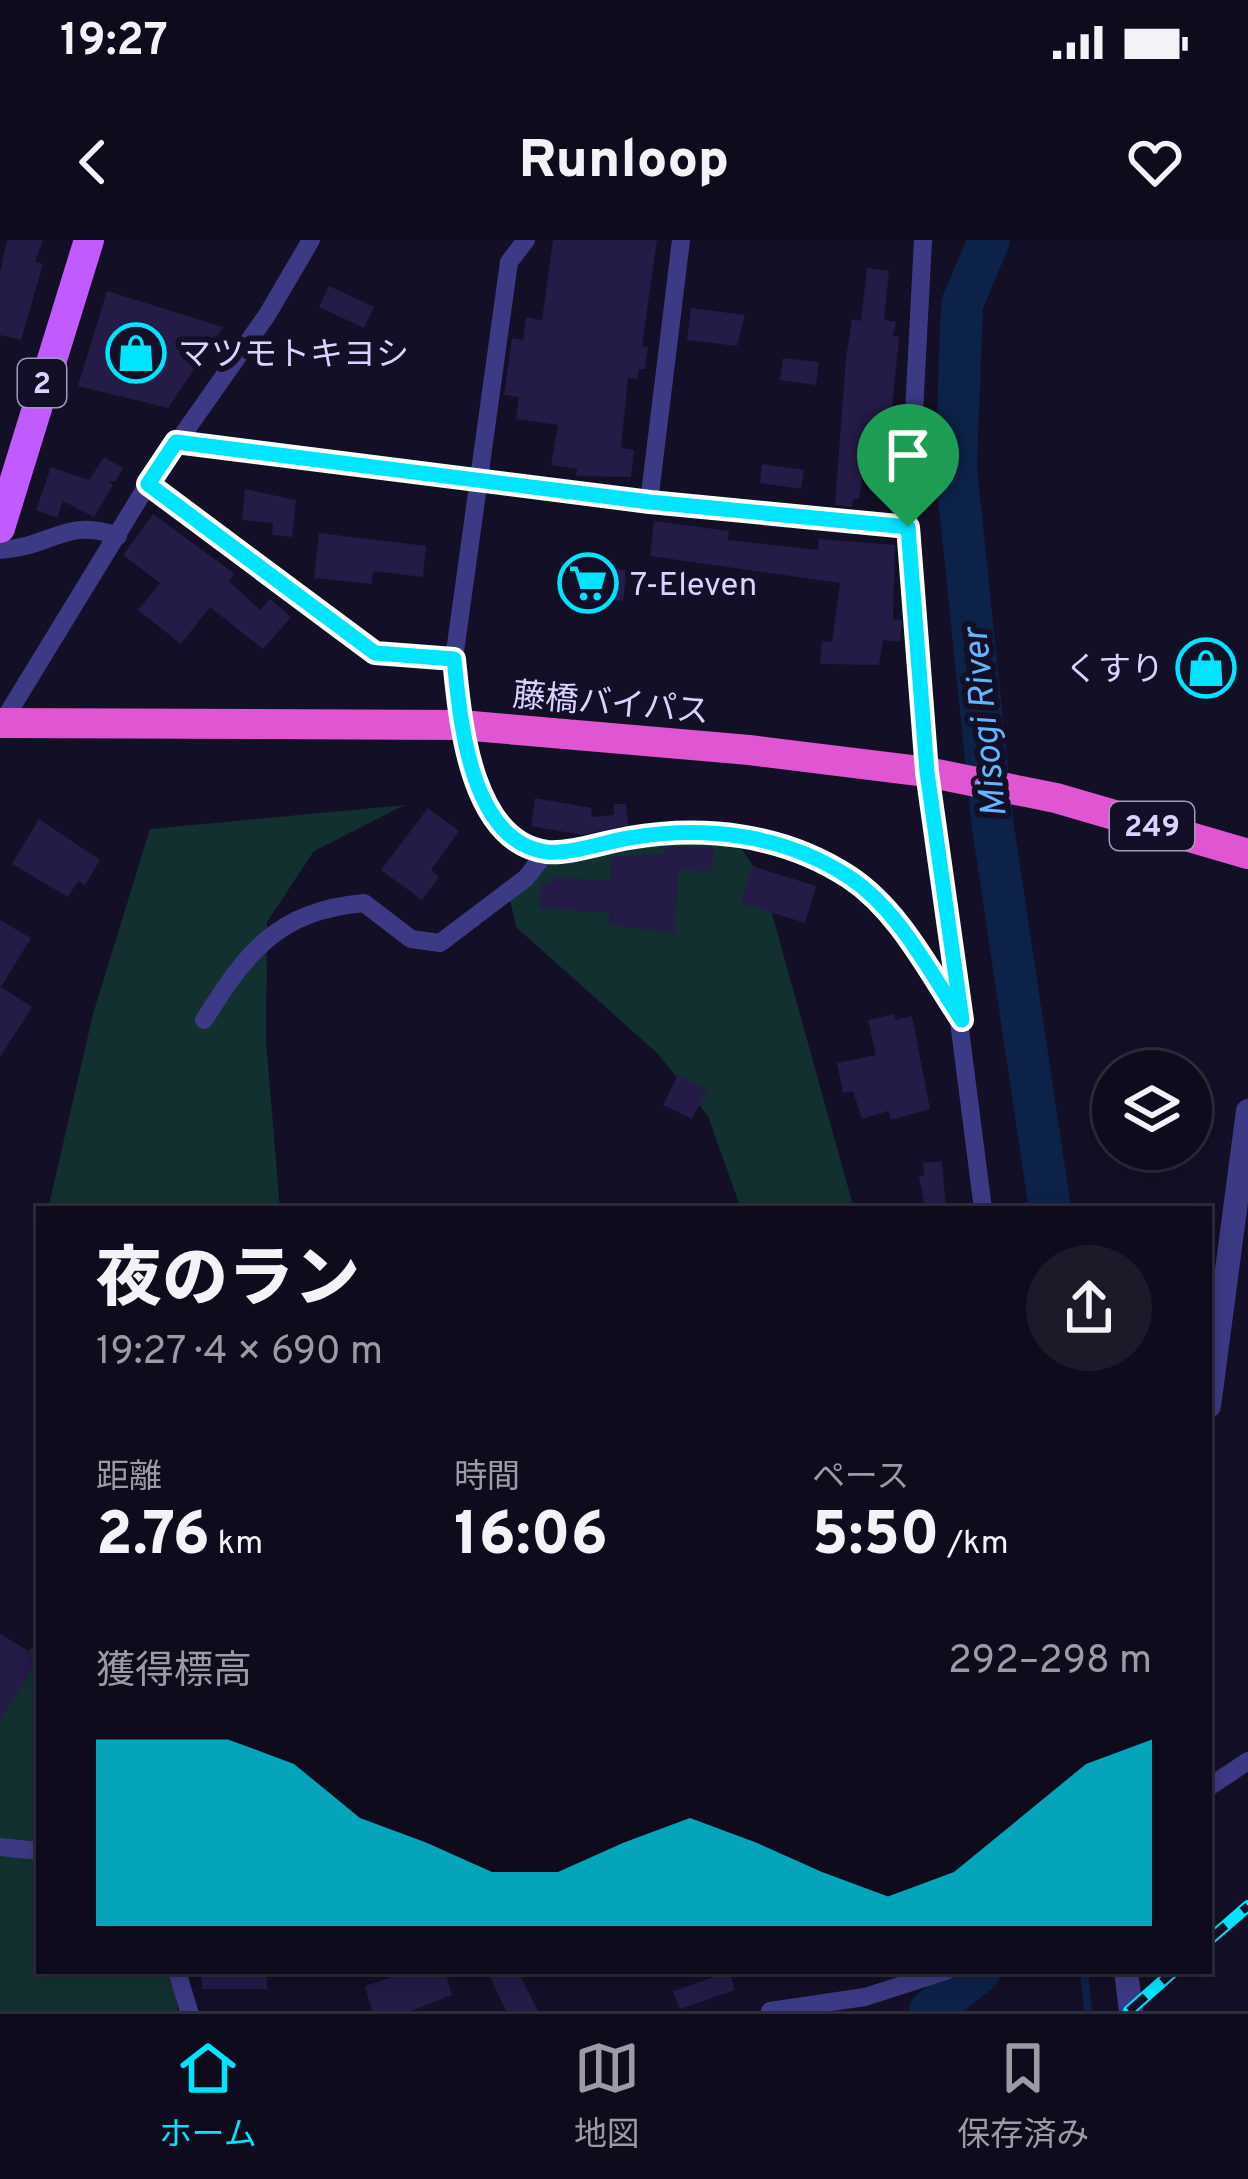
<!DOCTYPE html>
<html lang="ja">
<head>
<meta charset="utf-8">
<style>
  :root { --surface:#0e0b1c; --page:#1c1929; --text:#f1f3f6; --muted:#9b9ba3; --line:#2e2b3b; --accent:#00e5ff }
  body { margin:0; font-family:Overpass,"Noto Sans JP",sans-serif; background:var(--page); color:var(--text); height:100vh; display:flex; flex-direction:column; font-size:45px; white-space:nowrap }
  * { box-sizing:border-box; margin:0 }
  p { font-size:39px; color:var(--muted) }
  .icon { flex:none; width:66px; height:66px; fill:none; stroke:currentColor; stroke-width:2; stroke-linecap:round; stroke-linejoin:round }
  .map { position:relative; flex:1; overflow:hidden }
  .panel { position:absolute; left:36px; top:966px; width:1176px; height:768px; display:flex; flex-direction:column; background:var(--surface); border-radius:0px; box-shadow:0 6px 18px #0003,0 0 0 3px var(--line) }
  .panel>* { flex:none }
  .buttons { position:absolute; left:1092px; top:810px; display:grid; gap:24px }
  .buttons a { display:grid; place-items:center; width:120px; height:120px; border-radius:50%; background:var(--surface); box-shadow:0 6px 18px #0003,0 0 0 3px var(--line); font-size:60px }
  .pin { position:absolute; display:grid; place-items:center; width:102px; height:102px; color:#fff; margin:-123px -51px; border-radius:50% 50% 50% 0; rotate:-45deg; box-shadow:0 0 12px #0007 }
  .pin .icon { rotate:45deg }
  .round { display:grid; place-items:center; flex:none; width:126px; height:126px; border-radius:63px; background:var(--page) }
  .headline { display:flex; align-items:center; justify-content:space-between; height:204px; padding:0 60px }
  h1 { font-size:66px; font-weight:800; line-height:90px }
  .figures { display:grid; grid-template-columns:repeat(3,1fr); gap:18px; height:204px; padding:12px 60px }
  .figures div { display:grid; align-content:center }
  .figures b { font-size:60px; font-weight:800 }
  .figures small { font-size:33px; font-weight:400 }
  .figures p { font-size:33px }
  .chart { height:336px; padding:24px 60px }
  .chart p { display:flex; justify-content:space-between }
  .chart svg { width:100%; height:216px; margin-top:12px; fill:var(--accent); opacity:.7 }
  .status { display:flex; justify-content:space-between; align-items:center; height:84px; padding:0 60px; background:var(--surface); direction:ltr }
  .status svg { height:33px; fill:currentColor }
  header { display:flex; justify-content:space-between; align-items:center; height:156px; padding:0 60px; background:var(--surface); font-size:54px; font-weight:800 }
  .tabs { display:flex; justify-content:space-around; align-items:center; height:168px; border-top:3px solid var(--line); background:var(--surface); font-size:33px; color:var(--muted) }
  .tabs a { display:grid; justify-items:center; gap:6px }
  .tabs .active { color:var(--accent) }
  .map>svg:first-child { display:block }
</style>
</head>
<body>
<div class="status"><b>19:27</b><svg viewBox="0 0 49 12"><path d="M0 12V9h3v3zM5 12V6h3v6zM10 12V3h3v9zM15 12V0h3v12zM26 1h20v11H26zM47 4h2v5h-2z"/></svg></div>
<header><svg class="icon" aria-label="back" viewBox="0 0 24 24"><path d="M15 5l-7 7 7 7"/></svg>Runloop<svg class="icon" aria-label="heart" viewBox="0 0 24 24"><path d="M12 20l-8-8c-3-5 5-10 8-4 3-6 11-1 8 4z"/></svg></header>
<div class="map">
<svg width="1248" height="1771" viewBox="0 0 1248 1771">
  <rect width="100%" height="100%" fill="#130f26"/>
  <g fill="#12302f">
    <polygon points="405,565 314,611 267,682 266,800 280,969 48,969 93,774 150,589"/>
    <polygon points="686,590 740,606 763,641 854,969 741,969 708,876 657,813 516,687 508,650 570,606"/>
    <polygon points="39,1398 39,1731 172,1731 178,1771 0,1771 0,1452"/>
  </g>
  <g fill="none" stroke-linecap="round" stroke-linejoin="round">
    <polyline stroke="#0c2248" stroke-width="8" points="1084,1731 1088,1771"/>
    <g stroke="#0c2248" stroke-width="42">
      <polyline points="989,0 962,64 956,228 993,587 1050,969"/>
      <polyline points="930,1771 980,1731"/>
    </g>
  </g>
  <g fill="#241b47">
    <polygon points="7,0 43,0 35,22 43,24 21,100 0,95 0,32"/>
    <polygon points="553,0 657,0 642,106 648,107 645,129 639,129 638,139 628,138 621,208 634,210 631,237 576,236 577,229 551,225 558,185 516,179 519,157 504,155 512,98 523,100 526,77 542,80"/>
    <polygon points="867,28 889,31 884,80 896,82 893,96 899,97 891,179 884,178 881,214 866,213 859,259 853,259 852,267 835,265 846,118 852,79 861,81"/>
    <polygon points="329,46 374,67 364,88 319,67"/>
    <polygon points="107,51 223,87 168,168 78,146"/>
    <polygon points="691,68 745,75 737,106 687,100"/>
    <polygon points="783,118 819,122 816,145 780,140"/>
    <polygon points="104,217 123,228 115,242 108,241 113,245 94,277 63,261 57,278 36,270 51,227 89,240"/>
    <polygon points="762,224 804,230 801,249 760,243"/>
    <polygon points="245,249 296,260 292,297 272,295 273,283 242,280"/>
    <polygon points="153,274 235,334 229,341 260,370 270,359 291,377 263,409 210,367 181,404 138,370 160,343 123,315"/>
    <polygon points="654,281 729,291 728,300 818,310 819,299 895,305 893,379 902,380 900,402 883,400 879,425 820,424 822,401 832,402 840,343 650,316"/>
    <polygon points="319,293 426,306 423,337 373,331 372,344 314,338"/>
    <polygon points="561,322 627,330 623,361 557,355"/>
    <polygon points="535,558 592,568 591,577 614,575 614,564 626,564 628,585 582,595 531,586"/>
    <polygon points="428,568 459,591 431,630 439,637 422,660 381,630"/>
    <polygon points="39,579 100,620 85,645 78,641 68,657 12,624"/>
    <polygon points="664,607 715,607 710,631 678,630 675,693 608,685 609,673 539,668 541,642 553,643 553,637 610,641 612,616 664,614"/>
    <polygon points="752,626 816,646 805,683 741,663"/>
    <polygon points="0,680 31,698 1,747 32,767 0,817"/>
    <polygon points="894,774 896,780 912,776 930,869 891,880 888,871 862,879 853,851 843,853 837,823 876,815 868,780"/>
    <polygon points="678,835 707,849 692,879 663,865"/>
    <polygon points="942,921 946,969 925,969 919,936 924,936 923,923"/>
    <polygon points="0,1394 39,1417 0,1482"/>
    <polygon points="201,1731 267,1731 267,1749 202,1749"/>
    <polygon points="411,1731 445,1731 452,1755 411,1771 372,1771 365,1746"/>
    <polygon points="487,1731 518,1731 538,1771 506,1771"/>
    <polygon points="729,1732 735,1750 680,1769 673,1751"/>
  </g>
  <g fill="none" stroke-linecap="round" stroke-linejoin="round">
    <g stroke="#3d3a85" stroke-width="18">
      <polyline points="923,0 908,287 927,532 983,969"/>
      <polyline points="177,202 649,262 908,287"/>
      <path d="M148,244L375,413L454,419C460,476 469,602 547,612C571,614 605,602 629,598C704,585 783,594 849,637C899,670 929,731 962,780"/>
      <polyline points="649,262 681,0"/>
      <path d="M0,310C52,307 66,277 118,296"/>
      <polyline points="454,419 509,22 526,0"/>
      <polyline points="2,483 148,244 267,75 311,0"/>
      <path d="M204,780C247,712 277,671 364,663L411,699L440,703L526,638L546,612"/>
      <polyline points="1209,1547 1248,1521"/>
      <polyline points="0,1607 39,1611"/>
      <polyline points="177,1731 189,1771"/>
      <polyline points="770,1771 865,1757 946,1731"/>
    </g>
    <g stroke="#3d3a85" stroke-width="24">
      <polyline points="1209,1166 1248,871"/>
      <polyline points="1126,1731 1131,1771"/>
    </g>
    <polyline stroke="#c25bff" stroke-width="30" points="0,288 89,0"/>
    <polyline stroke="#e055d1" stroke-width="30" points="0,483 461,485 749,510 927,532 1056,558 1248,614"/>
    <defs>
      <g id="rail">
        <polyline points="1209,1700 1248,1666"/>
        <polyline points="1129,1771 1174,1731"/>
      </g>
    </defs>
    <use href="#rail" stroke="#00e5ff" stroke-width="12"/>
    <use href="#rail" stroke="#130f26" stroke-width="8" stroke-dasharray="22" stroke-linecap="butt"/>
  </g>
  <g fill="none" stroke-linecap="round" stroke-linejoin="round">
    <defs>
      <path id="route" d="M176,202L650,262L908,287L927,532L962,780C929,731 899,670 849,637C783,594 704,585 629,598C605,602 571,614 547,612C469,602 460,477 454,419L375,413L148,244Z"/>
    </defs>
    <use href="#route" stroke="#fff" stroke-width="24"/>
    <use href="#route" stroke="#00e5ff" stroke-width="15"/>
  </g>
  <defs>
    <symbol id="shop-ring" viewBox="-11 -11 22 22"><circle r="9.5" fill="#130f26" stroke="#00e5ff" stroke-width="1.5"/><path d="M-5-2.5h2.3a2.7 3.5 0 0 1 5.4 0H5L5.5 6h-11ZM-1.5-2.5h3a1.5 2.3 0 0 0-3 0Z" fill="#00e5ff"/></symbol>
    <symbol id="supermarket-ring" viewBox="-11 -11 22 22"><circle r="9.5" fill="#130f26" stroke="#00e5ff" stroke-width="1.5"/><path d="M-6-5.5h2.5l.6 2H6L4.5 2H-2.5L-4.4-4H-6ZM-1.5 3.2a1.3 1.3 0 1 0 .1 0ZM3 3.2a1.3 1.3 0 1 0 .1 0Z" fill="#00e5ff"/></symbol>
  </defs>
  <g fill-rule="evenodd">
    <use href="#shop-ring" x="103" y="80" width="66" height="66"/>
    <use href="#supermarket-ring" x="555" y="310" width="66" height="66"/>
    <use href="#shop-ring" x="1173" y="395" width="66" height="66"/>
  </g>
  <g text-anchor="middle" stroke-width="12" stroke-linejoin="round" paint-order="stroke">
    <g fill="#130f26" stroke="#9e99be" stroke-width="3">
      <rect x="18" y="119" width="48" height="48" rx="9"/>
      <rect x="1110" y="562" width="84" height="48" rx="9"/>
    </g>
    <g font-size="30" font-weight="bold" fill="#d9d4ff">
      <text x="42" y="153">2</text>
      <text x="1152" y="596">249</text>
    </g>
    <g font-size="33" fill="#d9d4ff" stroke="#130f26" text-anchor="start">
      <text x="178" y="125">マツモトキヨシ</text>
      <text x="630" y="355">7-Eleven</text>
      <text x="1164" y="440" text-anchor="end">くすり</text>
    </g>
    <g font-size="33" fill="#d9d4ff" stroke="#130f26">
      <text transform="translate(611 462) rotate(5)" y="12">藤橋バイパス</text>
    </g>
    <g font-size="36" font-style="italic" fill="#62b6ff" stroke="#130f26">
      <text transform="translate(983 483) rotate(-96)" y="13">Misogi River</text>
    </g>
  </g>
</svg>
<div class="buttons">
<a><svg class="icon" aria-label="layers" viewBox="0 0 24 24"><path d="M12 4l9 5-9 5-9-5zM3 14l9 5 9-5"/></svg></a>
</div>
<div class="pin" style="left:908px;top:287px;background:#1e9e55"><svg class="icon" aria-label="arrive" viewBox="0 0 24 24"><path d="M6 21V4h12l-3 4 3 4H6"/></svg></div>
<section class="panel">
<div class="headline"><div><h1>夜のラン</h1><p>19:27 · 4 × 690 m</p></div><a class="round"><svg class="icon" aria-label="share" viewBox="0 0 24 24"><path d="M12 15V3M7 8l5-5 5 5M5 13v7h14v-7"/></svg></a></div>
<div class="figures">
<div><p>距離</p><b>2.76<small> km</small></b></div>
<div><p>時間</p><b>16:06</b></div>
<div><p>ペース</p><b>5:50<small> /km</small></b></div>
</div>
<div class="chart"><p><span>獲得標高</span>292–298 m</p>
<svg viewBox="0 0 160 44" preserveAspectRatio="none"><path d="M0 44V6L10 6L20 6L30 11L40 22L50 27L60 33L70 33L80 27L90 22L100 27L110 33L120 38L130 33L140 22L150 11L160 6V44z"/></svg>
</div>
</section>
</div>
<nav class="tabs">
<a class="active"><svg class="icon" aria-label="home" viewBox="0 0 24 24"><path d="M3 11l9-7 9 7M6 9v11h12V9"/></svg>ホーム</a>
<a><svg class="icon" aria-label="map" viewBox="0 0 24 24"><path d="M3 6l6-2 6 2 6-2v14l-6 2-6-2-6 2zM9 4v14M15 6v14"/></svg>地図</a>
<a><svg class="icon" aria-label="saved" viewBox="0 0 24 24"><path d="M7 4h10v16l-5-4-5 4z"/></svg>保存済み</a>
</nav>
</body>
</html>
